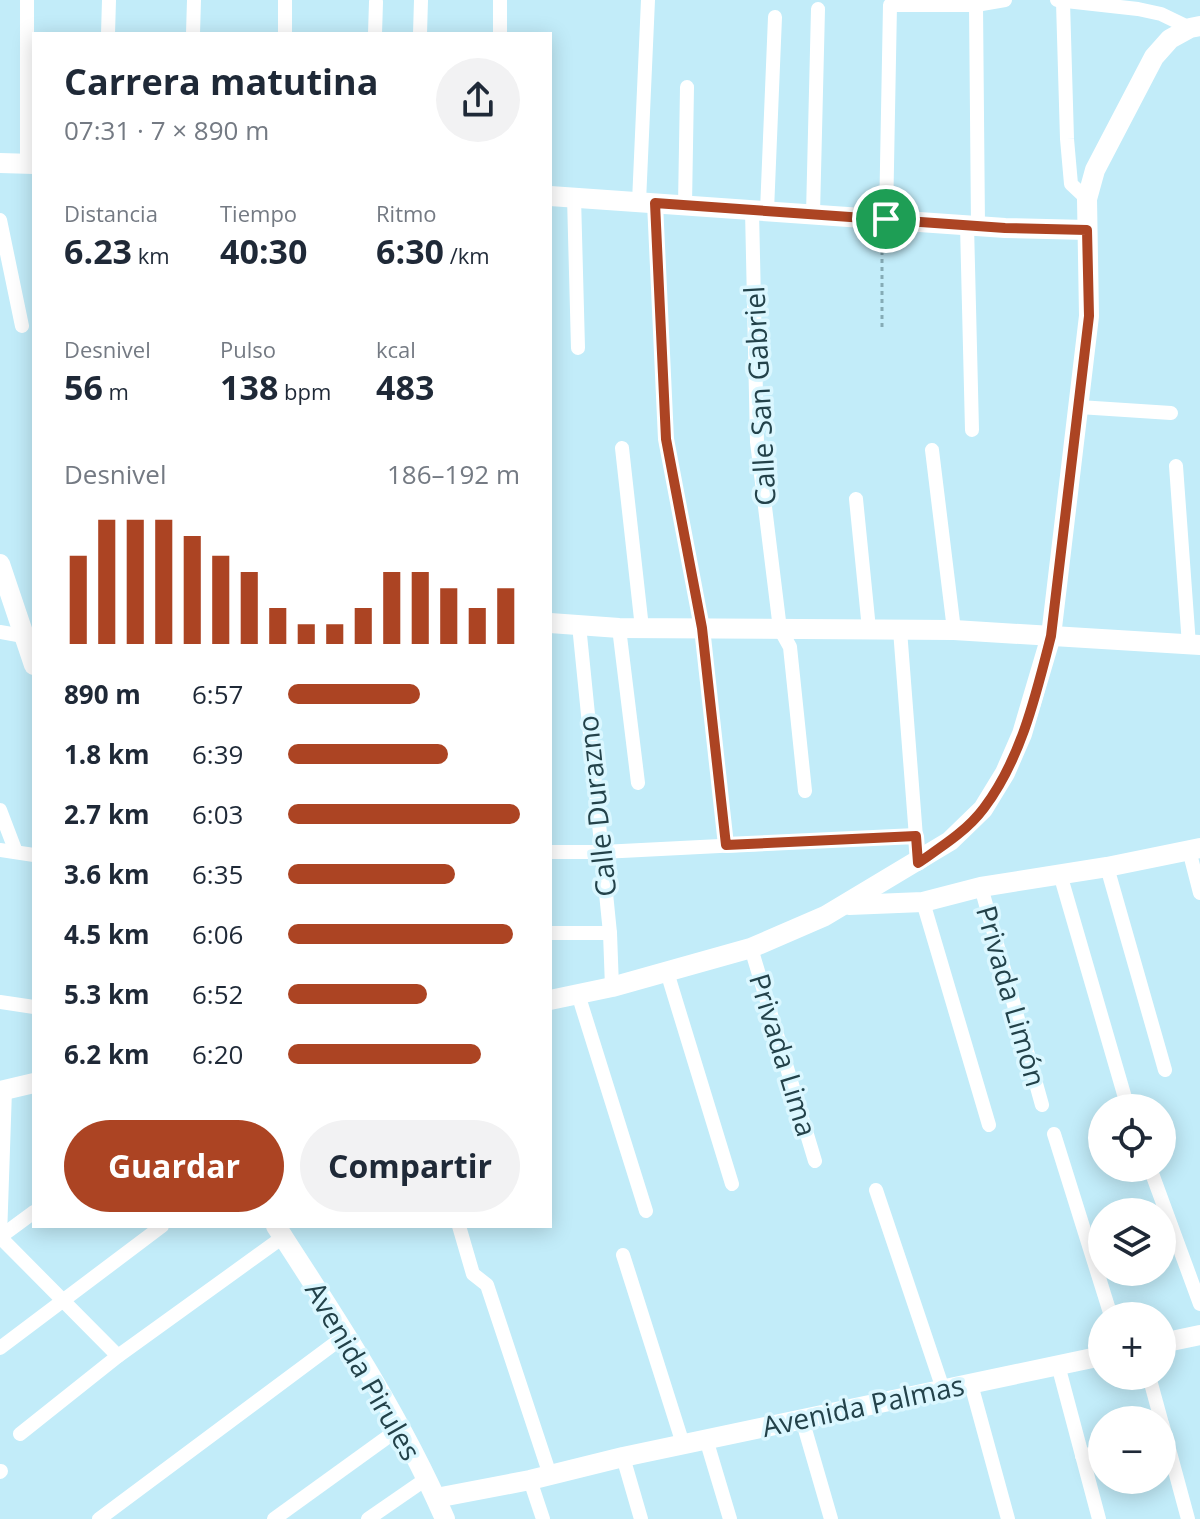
<!DOCTYPE html>
<html lang="es">
<head>
<meta charset="utf-8">
<style>
  :root { --surface:#fff; --page:#f2f2f3; --text:#1f2937; --muted:#747a83; --accent:#ac4423 }
  body { margin:0; font-family:"Open Sans",sans-serif; background:var(--page); color:var(--text); height:100vh; display:flex; flex-direction:column; font-size:30px; white-space:nowrap }
  * { box-sizing:border-box; margin:0 }
  p { font-size:26px; color:var(--muted) }
  .icon { flex:none; width:44px; height:44px; fill:none; stroke:currentColor; stroke-width:2; stroke-linecap:round; stroke-linejoin:round }
  .map { position:relative; flex:1; overflow:hidden }
  .drawer { position:absolute; left:32px; top:32px; width:520px; height:1196px; display:flex; flex-direction:column; background:var(--surface); border-radius:0px; box-shadow:0 4px 20px #0003 }
  .drawer>* { flex:none }
  .fabs { position:absolute; left:1088px; top:1094px; display:grid; gap:16px }
  .fabs a { display:grid; place-items:center; width:88px; height:88px; border-radius:50%; background:var(--surface); box-shadow:0 4px 20px #0003; font-size:40px }
  .pin { position:absolute; display:grid; place-items:center; width:68px; height:68px; color:#fff; margin:-34px; border:4px solid #fff; border-radius:50%; box-shadow:0 2px 8px #0007 }
  .round { display:grid; place-items:center; flex:none; width:84px; height:84px; border-radius:42px; background:var(--page) }
  .headline { display:flex; align-items:center; justify-content:space-between; height:136px; padding:0 32px }
  h1 { font-size:36px; font-weight:700; line-height:60px }
  .metrics { display:grid; grid-template-columns:repeat(3,1fr); gap:12px; height:136px; padding:8px 32px }
  .metrics div { display:grid; align-content:center }
  .metrics b { font-size:34px; font-weight:700 }
  .metrics small { font-size:22px; font-weight:400 }
  .metrics p { font-size:22px }
  .chart { height:224px; padding:16px 32px }
  .chart p { display:flex; justify-content:space-between }
  .chart svg { width:100%; height:144px; margin-top:8px; stroke:var(--accent); stroke-width:6 }
  .button { display:flex; gap:16px; margin-top:auto; padding:16px 32px }
  .button a { flex:1; height:92px; border-radius:48px; background:var(--accent); color:#fff; font-size:32px; font-weight:700; line-height:92px; text-align:center }
  .button a+a { background:var(--page); color:var(--text) }
  ul { padding:0 32px; list-style:none; font-size:26px }
  li { display:grid; grid-template-columns:128px 96px 1fr; align-items:center; height:60px }
  li i { height:20px; border-radius:10px; background:var(--accent) }
  .map>svg:first-child { display:block }
</style>
</head>
<body>
<div class="map">
<svg width="1200" height="1519" viewBox="0 0 1200 1519">
  <rect width="100%" height="100%" fill="#c2ecf9"/>
  <g fill="none" stroke-linecap="round" stroke-linejoin="round">
    <polyline stroke="#85abb6" stroke-width="3" stroke-dasharray="4 4" stroke-linecap="butt" points="882,327 882,235"/>
    <g stroke="#fff" stroke-width="14">
      <polyline points="285,0 285,34"/>
      <polyline points="1057,0 1138,9 1161,14 1190,28"/>
      <polyline points="1063,2 1067,139 1071,184 1087,199"/>
      <polyline points="976,5 978,226"/>
      <polyline points="108,34 109,0"/>
      <polyline points="193,34 194,0"/>
      <polyline points="375,34 376,2"/>
      <polyline points="420,34 421,0"/>
      <polyline points="500,34 500,0"/>
      <polyline points="27,164 27,0"/>
      <polyline points="574,197 578,348"/>
      <polyline points="639,202 648,0"/>
      <polyline points="655,203 666,439 702,628 726,845"/>
      <polyline points="685,205 687,87"/>
      <polyline points="752,210 757,442 780,629 790,647 805,791"/>
      <polyline points="767,211 775,17"/>
      <polyline points="813,214 818,9"/>
      <polyline points="886,219 890,5 976,5 1005,0"/>
      <polyline points="0,220 22,326"/>
      <polyline points="967,225 972,430"/>
      <polyline points="1079,407 1171,413"/>
      <polyline points="622,448 642,628"/>
      <polyline points="932,450 954,630"/>
      <polyline points="1176,466 1189,645"/>
      <polyline points="856,499 869,629"/>
      <polyline points="579,625 610,933 612,987"/>
      <polyline points="619,628 638,783"/>
      <polyline points="900,630 918,863"/>
      <polyline points="0,632 23,636"/>
      <polyline points="0,810 16,852"/>
      <polyline points="0,850 34,855"/>
      <polyline points="1189,850 1200,893"/>
      <polyline points="550,852 602,852 916,836"/>
      <polyline points="1107,867 1165,1070"/>
      <polyline points="1060,874 1128,1108"/>
      <polyline points="981,887 1042,1105"/>
      <polyline points="923,902 989,1125"/>
      <polyline points="550,933 610,933"/>
      <polyline points="751,948 815,1161"/>
      <polyline points="667,972 732,1184"/>
      <polyline points="578,994 646,1211"/>
      <polyline points="0,1002 34,1007"/>
      <polyline points="1054,1134 1111,1316"/>
      <polyline points="1150,1168 1200,1304"/>
      <polyline points="876,1190 943,1389"/>
      <polyline points="459,1226 473,1274 487,1285 550,1475"/>
      <polyline points="0,1237 118,1356"/>
      <polyline points="0,1237 5,1090"/>
      <polyline points="0,1237 34,1212"/>
      <polyline points="623,1255 683,1444"/>
      <polyline points="0,1348 162,1226"/>
      <polyline points="1058,1365 1099,1519"/>
      <polyline points="1149,1376 1161,1420"/>
      <polyline points="971,1384 1008,1519"/>
      <polyline points="802,1419 831,1519"/>
      <polyline points="1162,1423 1188,1519"/>
      <polyline points="20,1434 118,1356 283,1237"/>
      <polyline points="706,1439 730,1519"/>
      <polyline points="1082,1456 1102,1451"/>
      <polyline points="623,1457 641,1519"/>
      <polyline points="0,1472 1,1471"/>
      <polyline points="530,1480 543,1519"/>
      <polyline points="99,1519 346,1335"/>
      <polyline points="274,1519 400,1428"/>
      <polyline points="368,1519 426,1479"/>
    </g>
    <g stroke="#fff" stroke-width="20">
      <polyline points="0,163 34,164"/>
      <polyline points="550,196 1005,228 1087,230"/>
      <polyline points="0,564 34,665"/>
      <polyline points="550,623 619,628 954,630 1200,645"/>
      <polyline points="849,905 923,902 981,887 1107,867 1200,848"/>
      <polyline points="550,1000 612,987 751,948 825,916 950,841 983,809 1005,773 1022,734 1051,636 1089,316 1087,199 1095,170 1154,57 1170,39 1190,28 1200,26"/>
      <polyline points="0,1091 34,1083"/>
      <path d="M276,1226C337,1320 400,1415 445,1519"/>
      <polyline points="1162,1343 1200,1335"/>
      <polyline points="436,1498 530,1480 623,1457 1102,1356"/>
    </g>
  </g>
  <g fill="none" stroke-linecap="round" stroke-linejoin="round">
    <defs>
      <path id="route" d="M655,203L1005,228L1087,230L1089,316L1051,636C1036,695 1021,759 984,808C967,831 941,847 918,863L916,836L726,845L702,628L666,439Z"/>
    </defs>
    <use href="#route" stroke="#fff" stroke-width="16"/>
    <use href="#route" stroke="#ac4423" stroke-width="10"/>
  </g>
  <g text-anchor="middle" stroke-width="7" stroke-linejoin="round" paint-order="stroke">
    <g font-size="28" fill="#23424a" stroke="#dbf7ff">
      <text transform="translate(760 396) rotate(-93)" y="10">Calle San Gabriel</text>
      <text transform="translate(597 806) rotate(-96)" y="10">Calle Durazno</text>
      <text transform="translate(1011 996) rotate(74)" y="10">Privada Limón</text>
      <text transform="translate(783 1055) rotate(73)" y="10">Privada Lima</text>
      <text transform="translate(363 1371) rotate(60)" y="10">Avenida Pirules</text>
      <text transform="translate(863 1406) rotate(-12)" y="10">Avenida Palmas</text>
    </g>
  </g>
</svg>
<div class="fabs">
<a><svg class="icon" aria-label="locate" viewBox="0 0 24 24"><circle cx="12" cy="12" r="6"/><path d="M12 2v4M12 18v4M2 12h4M18 12h4"/></svg></a>
<a><svg class="icon" aria-label="layers" viewBox="0 0 24 24"><path d="M12 4l9 5-9 5-9-5zM3 14l9 5 9-5"/></svg></a>
<a>+</a>
<a>−</a>
</div>
<div class="pin" style="left:886px;top:219px;background:#1e9e55"><svg class="icon" aria-label="arrive" viewBox="0 0 24 24"><path d="M6 21V4h12l-3 4 3 4H6"/></svg></div>
<section class="drawer">
<div class="headline"><div><h1>Carrera matutina</h1><p>07:31 · 7 × 890 m</p></div><a class="round"><svg class="icon" aria-label="share" viewBox="0 0 24 24"><path d="M12 15V3M7 8l5-5 5 5M5 13v7h14v-7"/></svg></a></div>
<div class="metrics">
<div><p>Distancia</p><b>6.23<small> km</small></b></div>
<div><p>Tiempo</p><b>40:30</b></div>
<div><p>Ritmo</p><b>6:30<small> /km</small></b></div>
</div>
<div class="metrics">
<div><p>Desnivel</p><b>56<small> m</small></b></div>
<div><p>Pulso</p><b>138<small> bpm</small></b></div>
<div><p>kcal</p><b>483</b></div>
</div>
<div class="chart"><p><span>Desnivel</span>186–192 m</p>
<svg viewBox="0 0 160 44" preserveAspectRatio="none"><path d="M5 44V17M15 44V6M25 44V6M35 44V6M45 44V11M55 44V17M65 44V22M75 44V33M85 44V38M95 44V38M105 44V33M115 44V22M125 44V22M135 44V27M145 44V33M155 44V27"/></svg>
</div>
<ul>
<li><b>890 m</b>6:57<i style="width:57%"></i></li>
<li><b>1.8 km</b>6:39<i style="width:69%"></i></li>
<li><b>2.7 km</b>6:03<i style="width:100%"></i></li>
<li><b>3.6 km</b>6:35<i style="width:72%"></i></li>
<li><b>4.5 km</b>6:06<i style="width:97%"></i></li>
<li><b>5.3 km</b>6:52<i style="width:60%"></i></li>
<li><b>6.2 km</b>6:20<i style="width:83%"></i></li>
</ul>
<div class="button"><a>Guardar</a><a>Compartir</a></div>
</section>
</div>
</body>
</html>
